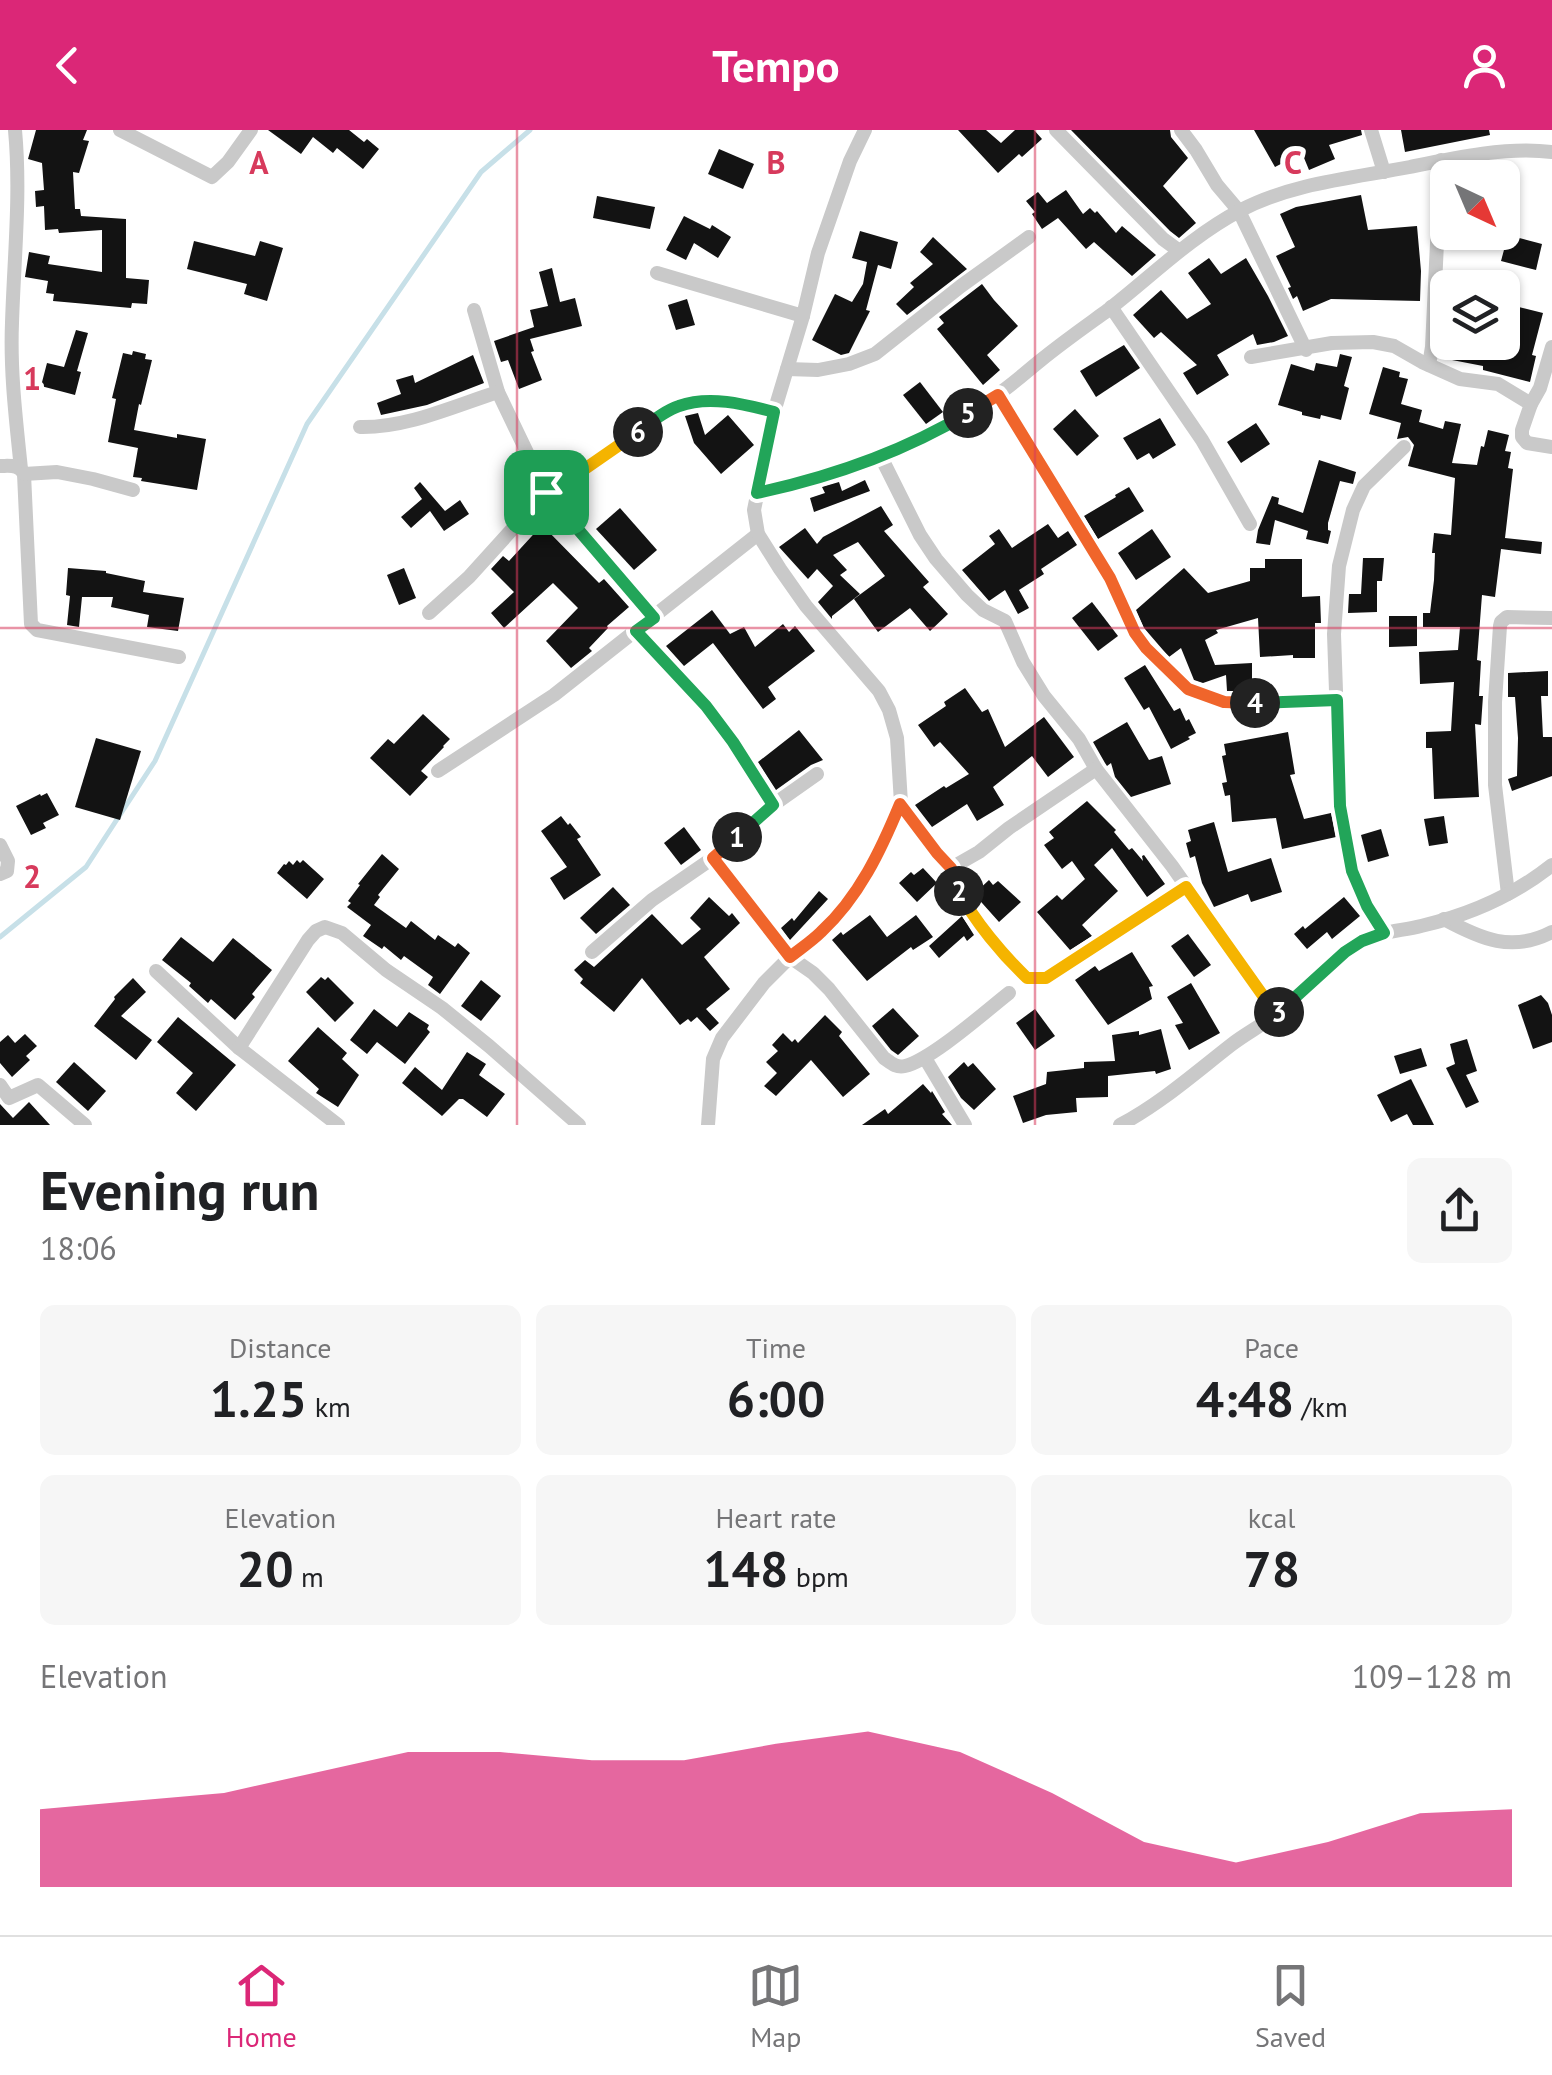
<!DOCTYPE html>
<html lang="en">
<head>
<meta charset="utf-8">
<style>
  :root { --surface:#fff; --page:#f6f6f6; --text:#202124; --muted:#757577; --line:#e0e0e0; --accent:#db2777 }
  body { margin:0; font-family:"PT Sans",sans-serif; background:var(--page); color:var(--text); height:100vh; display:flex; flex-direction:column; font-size:38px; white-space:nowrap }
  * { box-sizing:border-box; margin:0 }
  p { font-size:32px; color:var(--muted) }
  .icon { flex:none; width:55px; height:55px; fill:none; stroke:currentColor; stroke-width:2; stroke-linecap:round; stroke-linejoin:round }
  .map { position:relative; height:995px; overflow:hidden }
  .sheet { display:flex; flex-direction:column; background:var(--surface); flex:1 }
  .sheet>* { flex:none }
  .needle { width:65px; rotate:136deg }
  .tools { position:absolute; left:1430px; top:30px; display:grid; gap:20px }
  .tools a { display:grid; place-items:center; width:90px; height:90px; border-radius:15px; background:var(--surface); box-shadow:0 2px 8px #0004; font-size:50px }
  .pin { position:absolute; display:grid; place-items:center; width:85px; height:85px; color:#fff; margin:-42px; border-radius:20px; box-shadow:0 5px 15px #0006 }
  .km { position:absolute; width:50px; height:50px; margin:-25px; border-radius:50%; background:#222; color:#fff; font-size:28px; line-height:50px; text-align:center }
  .round { display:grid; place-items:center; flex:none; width:105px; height:105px; border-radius:15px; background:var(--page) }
  .summary { display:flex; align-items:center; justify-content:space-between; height:170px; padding:0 40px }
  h1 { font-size:55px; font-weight:700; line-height:75px }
  .figures { display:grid; grid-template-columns:repeat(3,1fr); gap:15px; height:170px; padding:10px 40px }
  .figures div { display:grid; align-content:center; border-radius:15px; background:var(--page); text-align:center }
  .figures b { font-size:50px; font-weight:700 }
  .figures small { font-size:28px; font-weight:400 }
  .figures p { font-size:28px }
  .chart { height:280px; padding:20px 40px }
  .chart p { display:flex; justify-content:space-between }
  .chart svg { width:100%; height:180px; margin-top:10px; fill:var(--accent); opacity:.7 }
  header { display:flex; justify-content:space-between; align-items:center; height:130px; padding:0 40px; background:var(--accent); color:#fff; font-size:45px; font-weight:700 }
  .menu { display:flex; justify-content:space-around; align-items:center; height:140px; border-top:2px solid var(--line); background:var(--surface); font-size:28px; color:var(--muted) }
  .menu a { display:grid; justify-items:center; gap:5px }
  .menu .active { color:var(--accent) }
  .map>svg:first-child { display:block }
</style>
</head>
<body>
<header><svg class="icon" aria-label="back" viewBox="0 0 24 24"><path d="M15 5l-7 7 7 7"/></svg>Tempo<svg class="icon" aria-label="person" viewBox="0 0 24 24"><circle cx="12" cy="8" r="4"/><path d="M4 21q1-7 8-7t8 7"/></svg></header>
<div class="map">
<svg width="1552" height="995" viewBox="0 0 1552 995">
  <rect width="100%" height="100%" fill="#fff"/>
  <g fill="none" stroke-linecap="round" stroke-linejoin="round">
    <polyline stroke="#c7e0e8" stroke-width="5" points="0,807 86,737 155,631 307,294 481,42 530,0"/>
  </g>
  <g fill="#131313">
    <polygon points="36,0 87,0 83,10 89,11 79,43 73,42 75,79 80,79 81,86 126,89 126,148 149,150 147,174 132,173 131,178 53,171 54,164 46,163 48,151 25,147 29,122 50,126 48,134 102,142 102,100 59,103 58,99 45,100 44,76 36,77 35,61 44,60 42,33 28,29"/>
    <polygon points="268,0 349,0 364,12 367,9 379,19 363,39 337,18 333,23 313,7 301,24"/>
    <polygon points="958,0 986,0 1001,13 1015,0 1034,0 1042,9 1022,27 1019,24 998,43"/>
    <polygon points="1071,0 1170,0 1171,7 1188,28 1163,56 1196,93 1179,108 1170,101"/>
    <polygon points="1254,0 1361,0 1362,5 1329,15 1335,29 1309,40 1302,23 1275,37"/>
    <polygon points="1401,0 1489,0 1490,5 1405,22"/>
    <polygon points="719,19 754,34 743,59 708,44"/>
    <polygon points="1066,60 1083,84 1090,78 1095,83 1097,81 1116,103 1122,96 1156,125 1132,146 1094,112 1086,119 1058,88 1042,99 1032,84 1035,82 1026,71 1038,62 1047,73"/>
    <polygon points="1361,65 1368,100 1417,96 1421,141 1420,171 1331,169 1303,181 1297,166 1293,169 1288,158 1291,157 1276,126 1295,117 1280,84 1296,77"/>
    <polygon points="597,66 655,77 650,99 593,88"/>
    <polygon points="684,86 710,99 712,95 731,107 718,128 694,113 686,130 666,120"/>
    <polygon points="860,101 898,112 891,139 878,135 866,180 870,181 849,223 841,225 812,210 835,164 852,172 863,154 867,132 852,128"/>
    <polygon points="1508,105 1542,114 1536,140 1501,131"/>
    <polygon points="933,107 967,139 907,185 896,174 914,157 910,153 933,134 920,122"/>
    <polygon points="194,111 255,126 260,111 283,118 267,171 244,164 247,154 187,139"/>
    <polygon points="1209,128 1221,144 1246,128 1268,166 1288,206 1274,212 1257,215 1253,204 1217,225 1229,245 1197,265 1183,243 1197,235 1161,202 1154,208 1133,185 1161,160 1187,189 1211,174 1188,143"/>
    <polygon points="552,138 560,172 575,168 582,196 530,209 534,221 531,222 542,250 519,259 508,230 501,232 494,211 534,197 530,180 548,176 539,142"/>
    <polygon points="982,154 994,170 1018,196 987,225 1000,240 983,255 937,199 944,193 939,187"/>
    <polygon points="687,169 695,195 676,200 668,175"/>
    <polygon points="1502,173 1543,183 1532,225 1536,226 1530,252 1483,240 1483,236 1452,230 1455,212 1502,212"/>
    <polygon points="76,200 88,203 77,241 81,242 75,265 41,256 47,233 64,237"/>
    <polygon points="1124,215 1140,238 1096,267 1080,241"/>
    <polygon points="133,221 146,224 145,229 152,230 141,275 139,274 134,300 177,308 177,304 206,309 197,360 141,351 142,348 133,347 138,318 108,312 116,269 112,268 123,223 132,225"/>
    <polygon points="1340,224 1352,227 1344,256 1349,258 1341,290 1321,285 1320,289 1302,285 1302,282 1278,275 1291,234 1314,241 1316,233 1337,237"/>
    <polygon points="473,225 484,253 427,275 381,285 377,273 401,264 396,250 413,245 415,253"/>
    <polygon points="1383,237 1400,242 1399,247 1408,249 1401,274 1422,280 1419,292 1443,299 1445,291 1461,294 1452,333 1477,335 1481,316 1484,317 1488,300 1509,305 1505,321 1511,322 1508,338 1513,339 1505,408 1542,412 1541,424 1501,419 1495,467 1482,465 1477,530 1481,531 1479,566 1483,566 1481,595 1475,594 1479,667 1434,669 1432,618 1426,618 1426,602 1451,601 1454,552 1420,554 1419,522 1458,520 1460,497 1423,497 1423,483 1430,483 1434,450 1435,423 1432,423 1434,403 1451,405 1455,348 1408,336 1414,315 1408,307 1397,309 1401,293 1369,284"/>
    <polygon points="920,252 943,282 926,294 903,265"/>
    <polygon points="1075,279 1099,306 1077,326 1053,299"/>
    <polygon points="698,283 705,305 728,285 754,315 721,344 694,313 685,286"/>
    <polygon points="1160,288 1176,315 1153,329 1149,323 1137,330 1123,308"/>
    <polygon points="1256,293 1270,314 1241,333 1227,312"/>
    <polygon points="1319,330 1356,342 1353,354 1340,351 1328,393 1328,400 1331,401 1328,414 1306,409 1308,401 1275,390 1270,415 1256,413 1258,400 1272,366 1279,368 1278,374 1303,383"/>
    <polygon points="865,350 870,361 814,382 810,368 825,363 822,357 839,352 842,361"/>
    <polygon points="420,352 445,381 460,370 469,384 444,401 430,381 411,398 401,387 422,369 414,358"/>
    <polygon points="1129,357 1144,381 1098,409 1084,386 1116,367 1115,365"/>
    <polygon points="881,376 893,395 884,401 929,452 923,457 948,484 930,501 910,478 878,502 854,469 885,446 858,412 833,425 847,440 840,445 860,464 832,486 832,489 818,472 833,456 817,439 808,449 779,417 805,398 817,414 823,407"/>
    <polygon points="620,378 657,420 634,440 596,399"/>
    <polygon points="1048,394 1058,408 1068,401 1077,415 1041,439 1044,444 1019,460 1029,478 1018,484 1005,460 989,471 962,440 995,414 989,406 999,399 1012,418"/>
    <polygon points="542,395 599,453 604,449 629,477 607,496 608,498 589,518 592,521 571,538 546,511 578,478 553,453 504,498 491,483 514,462 491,439 503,426 509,431"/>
    <polygon points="1152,399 1171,427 1136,450 1118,423"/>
    <polygon points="1363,428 1384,428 1382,451 1377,451 1377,482 1348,483 1349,464 1361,464"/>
    <polygon points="1265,429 1302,429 1302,467 1320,466 1321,493 1315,493 1315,528 1293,528 1293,525 1260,527 1258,488 1216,500 1218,503 1205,510 1215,535 1252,533 1252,561 1227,561 1226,545 1203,553 1194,550 1181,518 1169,527 1144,498 1136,480 1184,438 1208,463 1250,451 1250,438 1265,438"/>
    <polygon points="68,438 106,441 106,443 145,451 143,462 184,468 178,501 147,497 149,485 111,477 113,467 82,467 79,497 67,495 70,466 66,465"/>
    <polygon points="404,438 416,468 399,475 387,445"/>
    <polygon points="1092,472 1118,506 1098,521 1072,488"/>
    <polygon points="712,480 730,504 744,497 755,517 783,494 789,502 795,496 815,521 768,557 776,569 763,579 713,513 684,536 666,516"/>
    <polygon points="1389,486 1417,486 1417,516 1389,517"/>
    <polygon points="1145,535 1174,581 1180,578 1186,591 1189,589 1196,603 1188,607 1190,609 1171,619 1149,577 1144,580 1124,548"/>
    <polygon points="1548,541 1548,566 1541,566 1543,607 1552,607 1552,646 1512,661 1508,649 1517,646 1518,608 1515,567 1508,567 1508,543"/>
    <polygon points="965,558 982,582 988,579 1005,617 1044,587 1074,627 1048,647 1032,626 993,657 1004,675 977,691 967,674 932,697 915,675 944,656 946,658 969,644 940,612 934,617 918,595 946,576 944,572"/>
    <polygon points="423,584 450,609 443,616 444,617 421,641 428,647 410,666 370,628 388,609 394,614"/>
    <polygon points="1127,592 1149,630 1162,626 1171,654 1131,667 1115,647 1111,633 1107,636 1105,633 1093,612"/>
    <polygon points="799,600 823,630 811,635 776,660 758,632"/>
    <polygon points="1288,602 1295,644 1290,645 1304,689 1331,683 1336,707 1282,719 1276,688 1232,692 1230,665 1225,666 1222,653 1227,652 1222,626 1226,625 1224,614"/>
    <polygon points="96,608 141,621 120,690 75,677"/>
    <polygon points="47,663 59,685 43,693 46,698 31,705 16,676 40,664 41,666"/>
    <polygon points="1087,671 1116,700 1114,702 1129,720 1132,718 1143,731 1142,726 1144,725 1165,754 1147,767 1112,718 1094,735 1118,761 1082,795 1092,806 1070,820 1037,782 1057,765 1062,770 1085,749 1072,731 1062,739 1044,715 1054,708 1049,702"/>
    <polygon points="561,686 568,695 570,693 581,707 577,709 601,745 564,770 550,748 567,737 541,701"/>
    <polygon points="1444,686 1448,713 1429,716 1424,689"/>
    <polygon points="1214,692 1228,742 1271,728 1282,762 1251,772 1248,764 1214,777 1202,753 1195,726 1190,728 1186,713 1191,711 1188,700"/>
    <polygon points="684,697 701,720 681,735 664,713"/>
    <polygon points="1381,699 1389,726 1368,732 1361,705"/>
    <polygon points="382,724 399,739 378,765 380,767 374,775 406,798 411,791 435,810 438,805 455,817 458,813 470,823 440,864 428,855 433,847 404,826 401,830 384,816 382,819 363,806 371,795 347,777 351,773 348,771 360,755 358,754"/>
    <polygon points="297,730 300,733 303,730 324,749 307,769 277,743 284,734 286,735 289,731 293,735"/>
    <polygon points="923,738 937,753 917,772 899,753 911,742 914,745"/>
    <polygon points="989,750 993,755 998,751 1021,772 999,792 974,764"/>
    <polygon points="613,757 630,775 596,804 580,788"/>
    <polygon points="819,761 828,769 790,810 781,798 792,788 794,791"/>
    <polygon points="709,767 729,786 732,783 740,793 704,827 730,859 706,879 719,893 710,901 697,887 691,892 688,889 680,895 642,848 614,882 580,853 583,849 574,840 585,830 594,837 652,784 682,815 701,799 690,788"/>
    <polygon points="1344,767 1360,786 1332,809 1327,802 1307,819 1294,804 1303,796 1305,799"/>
    <polygon points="870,785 887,807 916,785 933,807 913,820 911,817 867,851 832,810 841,802 843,805"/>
    <polygon points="962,786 974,805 967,811 964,806 939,828 929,816"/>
    <polygon points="1188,804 1211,835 1194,847 1171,816"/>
    <polygon points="181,807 213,832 233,808 272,840 252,864 255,867 235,890 211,869 208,873 189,856 191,853 162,830"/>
    <polygon points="1132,822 1153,856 1149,857 1152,869 1108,895 1075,850 1095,836 1099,841"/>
    <polygon points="321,847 325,850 328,847 354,873 335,892 306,862"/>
    <polygon points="133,848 146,862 121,886 152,910 136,930 94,896 115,869 114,867"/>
    <polygon points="481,850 501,866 481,891 461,876"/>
    <polygon points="1191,853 1220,903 1189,920 1175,895 1183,893 1167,867"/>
    <polygon points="1541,865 1548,873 1552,885 1552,912 1533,919 1518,875"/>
    <polygon points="893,878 919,906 898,925 891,920 872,896"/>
    <polygon points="374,879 397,897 409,882 429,895 427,899 430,902 405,934 377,912 367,924 350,910"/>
    <polygon points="1035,879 1055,906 1035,920 1016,893"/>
    <polygon points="825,885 842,902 839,906 870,944 843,967 811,930 776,966 764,956 777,943 766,932 778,921 772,915 783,903 792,912 795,909 798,913"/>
    <polygon points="178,887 236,935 196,981 176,963 193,943 157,912"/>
    <polygon points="318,897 347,923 342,929 359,945 338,977 316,963 319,959 288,931"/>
    <polygon points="1161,899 1171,939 1156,944 1155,941 1108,946 1108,967 1076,968 1077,982 1046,985 1023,993 1013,966 1046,954 1047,942 1084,938 1084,932 1115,931 1112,905 1139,901 1139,905"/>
    <polygon points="25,904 37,916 26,926 30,930 12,947 0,933 0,912 8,905 15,913"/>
    <polygon points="1467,909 1477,941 1466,945 1479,972 1466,978 1446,938 1455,934 1450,914"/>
    <polygon points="1421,918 1427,936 1400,944 1394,926"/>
    <polygon points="467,922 486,934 479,945 505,964 487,987 463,969 459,969 442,986 402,953 415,937 442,960"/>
    <polygon points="74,932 106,961 88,981 56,952"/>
    <polygon points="964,932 968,937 973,933 996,959 974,980 961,968 948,947"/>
    <polygon points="1411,949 1434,995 1413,995 1407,984 1391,992 1377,965"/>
    <polygon points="923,954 931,963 932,961 945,982 942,984 952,995 862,995 885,979 888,984"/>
    <polygon points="29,972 50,995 0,995 0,974 13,988"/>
  </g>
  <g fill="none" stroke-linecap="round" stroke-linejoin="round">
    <g stroke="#c9c9c9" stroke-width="14">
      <path d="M15,0C21,64 14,128 12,193C10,242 16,290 21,339"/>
      <polyline points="120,0 212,47 228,32 251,0"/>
      <polyline points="1056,0 1163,109 1178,120"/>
      <polyline points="1181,0 1196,20 1217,55 1239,81 1306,220"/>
      <polyline points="1371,0 1384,42"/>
      <polyline points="657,143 803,186"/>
      <polyline points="1111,177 1202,310 1250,394"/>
      <polyline points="474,180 498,262 546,362 653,488"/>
      <polyline points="1251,227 1332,213 1373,212 1394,216 1422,232 1460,249 1498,254 1531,274 1522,300 1522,307 1527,313 1552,317"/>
      <polyline points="1429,235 1432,217 1441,30"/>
      <polyline points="787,239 818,240 849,234 875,224 961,156 1029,107"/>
      <polyline points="998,265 1109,448 1135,503 1146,518 1170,544 1188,559 1224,572 1337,570"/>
      <polyline points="1531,274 1540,258 1552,217"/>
      <path d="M360,297C407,298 454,276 498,262"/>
      <polyline points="881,327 920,405 936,429 967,465 983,480 1005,491 1023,532 1044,566 1079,609 1096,639 1172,736 1276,884"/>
      <path d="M0,336C10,336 19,334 24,344L31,494L37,500L179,527"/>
      <polyline points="24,344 57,342 93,349 133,360"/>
      <path d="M757,363C844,344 918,316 994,267C1011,256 1026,242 1041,230C1063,212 1086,196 1108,180C1153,145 1190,107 1241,80C1293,53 1353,48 1410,37C1453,28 1508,16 1552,22"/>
      <path d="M429,483L469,447L546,362C576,348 603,327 630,308C646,296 664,280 683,275C714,268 744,274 774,282"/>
      <polyline points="636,501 706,576 733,612 773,675"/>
      <polyline points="438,641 554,565 758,404"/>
      <polyline points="901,673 937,723 951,738 979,722 1009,698 1096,639"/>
      <polyline points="0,715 8,731 7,741 0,744"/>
      <path d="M713,728L790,827L813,843L829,859L884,928C891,933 896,938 905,936C931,930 986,881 1009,863"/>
      <path d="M951,738C963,780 996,818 1027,848H1046L1186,757"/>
      <polyline points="1508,764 1495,655 1495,572 1500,496 1501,492 1507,487 1552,488"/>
      <path d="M1444,789C1481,809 1512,823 1552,802"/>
      <polyline points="1384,803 1367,776 1357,755 1340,676 1334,504 1339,436 1353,380 1364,356 1404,317"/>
      <polyline points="592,822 652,770 713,728 773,675 817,644"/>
      <polyline points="156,841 239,918"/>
      <polyline points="925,928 965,995"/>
      <polyline points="0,955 9,968 38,955 85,995"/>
      <polyline points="338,995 239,918 308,810 316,801 325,797 342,803 386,840 442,878 489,916 579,995"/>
      <polyline points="708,995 713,929 722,908 764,853 790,827 822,802 851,767 882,718 901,673 897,608 889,580 879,561 806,476 780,439 758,404 754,380 774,282 803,186 818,123 850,31 865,0"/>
      <path d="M1120,995C1160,974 1195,943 1231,915C1245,904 1261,896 1275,885C1304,861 1329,828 1362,811C1381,801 1402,801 1421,796C1469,785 1513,766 1552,735"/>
    </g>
  </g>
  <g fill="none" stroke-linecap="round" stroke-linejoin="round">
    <defs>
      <polyline id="split-1" points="546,362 654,488 636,501 706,576 733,612 773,675 737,707"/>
      <path id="split-2" d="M737,707L713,728L790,827C800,819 812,811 821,802C859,767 881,720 900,674L937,723L951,738L959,761"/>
      <path id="split-3" d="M959,761C974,791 1003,825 1027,848H1046L1186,757L1276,884L1279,882"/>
      <polyline id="split-4" points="1255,573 1337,570 1340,676 1352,741 1367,776 1384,803 1362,811 1345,822 1279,882"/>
      <polyline id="split-5" points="968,283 998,265 1110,448 1135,503 1146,518 1188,559 1224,572 1255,573"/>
      <path id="split-6" d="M638,302C650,293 664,281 679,276C709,265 744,274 774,282L757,363C831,347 903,322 968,283"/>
      <polyline id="split-7" points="546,362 563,354 638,302"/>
    </defs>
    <use href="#split-1" stroke="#fff" stroke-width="20"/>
    <use href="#split-2" stroke="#fff" stroke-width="20"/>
    <use href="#split-3" stroke="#fff" stroke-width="20"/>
    <use href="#split-4" stroke="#fff" stroke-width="20"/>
    <use href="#split-5" stroke="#fff" stroke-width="20"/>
    <use href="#split-6" stroke="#fff" stroke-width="20"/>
    <use href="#split-7" stroke="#fff" stroke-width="20"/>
    <use href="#split-1" stroke="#22a559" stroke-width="12"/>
    <use href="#split-2" stroke="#f0652b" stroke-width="12"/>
    <use href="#split-3" stroke="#f5b400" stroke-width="12"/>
    <use href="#split-4" stroke="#22a559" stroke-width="12"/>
    <use href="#split-5" stroke="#f0652b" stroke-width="12"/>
    <use href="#split-6" stroke="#22a559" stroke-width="12"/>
    <use href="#split-7" stroke="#f5b400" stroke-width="12"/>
  </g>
  <path fill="none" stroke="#d73a5c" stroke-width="2.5" stroke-opacity="0.55" d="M517,0V995M1035,0V995M0,498H1552"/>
  <g font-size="32" text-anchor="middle" font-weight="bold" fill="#d73a5c" stroke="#fff" stroke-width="10" stroke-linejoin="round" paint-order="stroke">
    <text x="259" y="44">A</text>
    <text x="776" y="44">B</text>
    <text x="1293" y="44">C</text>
    <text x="32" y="260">1</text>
    <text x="32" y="758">2</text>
  </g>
</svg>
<div class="tools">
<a><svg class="needle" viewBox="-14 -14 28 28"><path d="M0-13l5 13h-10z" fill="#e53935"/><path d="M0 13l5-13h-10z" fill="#757577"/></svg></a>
<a><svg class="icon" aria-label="layers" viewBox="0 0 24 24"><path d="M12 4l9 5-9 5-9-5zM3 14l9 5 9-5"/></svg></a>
</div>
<div class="pin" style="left:546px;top:362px;background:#1e9e55"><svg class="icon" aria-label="arrive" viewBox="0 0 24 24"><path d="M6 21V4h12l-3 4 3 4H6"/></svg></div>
<b class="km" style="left:737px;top:707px">1</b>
<b class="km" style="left:959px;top:761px">2</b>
<b class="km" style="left:1279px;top:882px">3</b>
<b class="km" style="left:1255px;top:573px">4</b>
<b class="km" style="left:968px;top:283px">5</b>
<b class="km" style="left:638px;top:302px">6</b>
</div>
<section class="sheet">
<div class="summary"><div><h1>Evening run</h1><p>18:06</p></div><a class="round"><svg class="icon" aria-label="share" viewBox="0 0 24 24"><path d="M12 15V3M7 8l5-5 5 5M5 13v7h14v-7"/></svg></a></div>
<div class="figures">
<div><p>Distance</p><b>1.25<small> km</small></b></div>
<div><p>Time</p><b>6:00</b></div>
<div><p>Pace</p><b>4:48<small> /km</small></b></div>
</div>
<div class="figures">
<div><p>Elevation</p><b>20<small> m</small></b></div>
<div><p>Heart rate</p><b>148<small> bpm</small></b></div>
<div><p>kcal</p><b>78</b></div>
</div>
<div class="chart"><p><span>Elevation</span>109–128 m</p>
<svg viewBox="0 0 160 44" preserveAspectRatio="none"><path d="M0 44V25L10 23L20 21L30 16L40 11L50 11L60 13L70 13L80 9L90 6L100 11L110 21L120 33L130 38L140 33L150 26L160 25V44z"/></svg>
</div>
</section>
<nav class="menu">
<a class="active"><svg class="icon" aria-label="home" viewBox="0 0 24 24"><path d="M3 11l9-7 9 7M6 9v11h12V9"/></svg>Home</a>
<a><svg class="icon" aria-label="map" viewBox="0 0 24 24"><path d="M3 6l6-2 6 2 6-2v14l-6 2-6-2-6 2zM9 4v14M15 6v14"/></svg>Map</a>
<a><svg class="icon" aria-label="saved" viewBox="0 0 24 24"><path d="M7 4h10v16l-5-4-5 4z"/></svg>Saved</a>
</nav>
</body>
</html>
